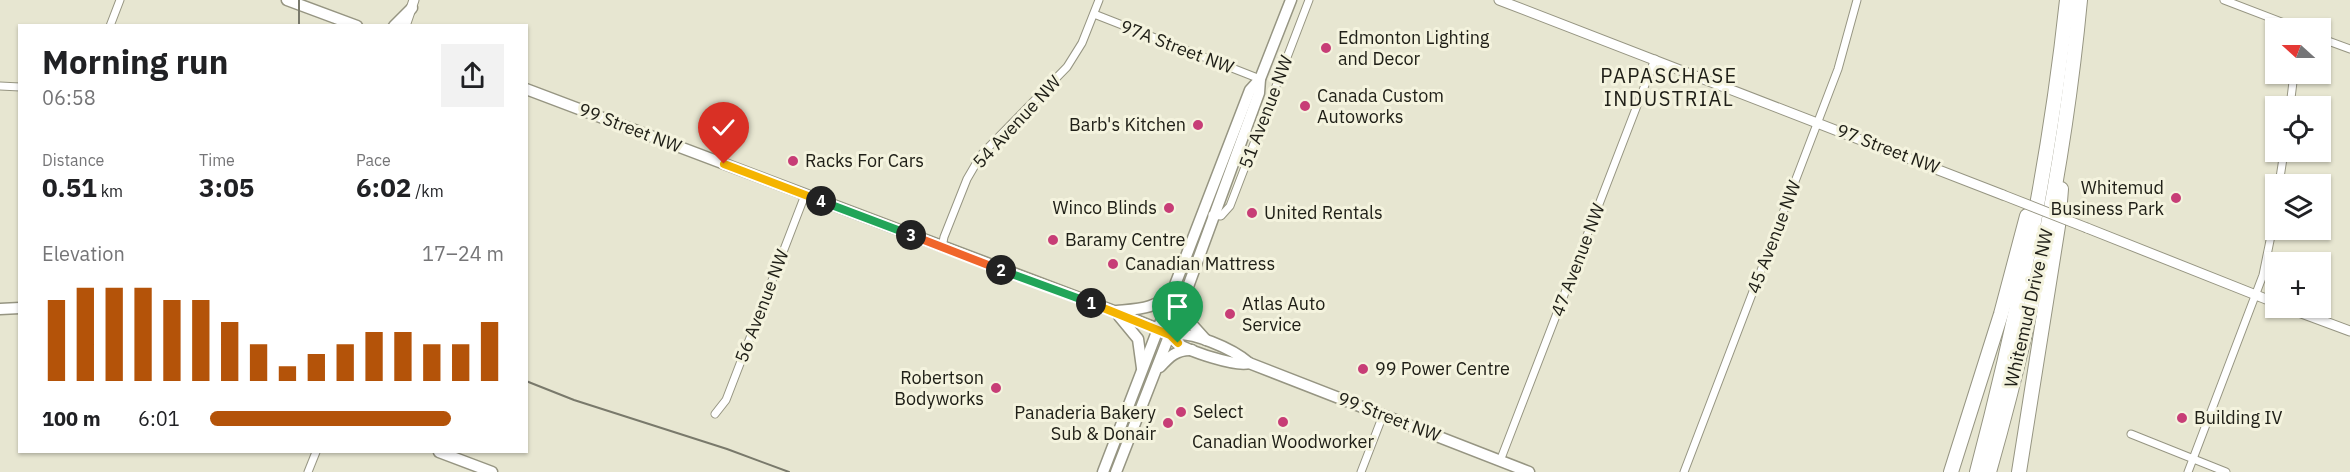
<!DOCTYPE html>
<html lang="en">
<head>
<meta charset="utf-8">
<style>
  :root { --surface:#fff; --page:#f2f2f2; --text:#202124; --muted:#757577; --accent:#b45309 }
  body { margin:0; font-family:"IBM Plex Sans",sans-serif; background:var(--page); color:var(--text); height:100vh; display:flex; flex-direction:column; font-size:22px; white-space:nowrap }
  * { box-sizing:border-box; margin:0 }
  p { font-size:20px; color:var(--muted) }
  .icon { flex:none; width:33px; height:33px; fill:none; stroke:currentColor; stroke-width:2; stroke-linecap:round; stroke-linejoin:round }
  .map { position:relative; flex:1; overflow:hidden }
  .side { position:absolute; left:18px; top:24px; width:510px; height:429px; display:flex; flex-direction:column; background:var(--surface); border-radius:0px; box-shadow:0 2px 4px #0004 }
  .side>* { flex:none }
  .needle { width:39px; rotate:291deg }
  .buttons { position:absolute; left:2265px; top:18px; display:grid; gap:12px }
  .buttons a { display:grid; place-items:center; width:66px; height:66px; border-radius:0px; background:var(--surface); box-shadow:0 2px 4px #0004; font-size:30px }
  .pin { position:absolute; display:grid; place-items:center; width:51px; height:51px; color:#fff; margin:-62px -26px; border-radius:50% 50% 50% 0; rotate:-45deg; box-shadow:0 0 6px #0007 }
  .pin .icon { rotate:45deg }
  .km { position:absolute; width:30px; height:30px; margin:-15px; border-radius:50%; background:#222; color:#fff; font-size:16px; line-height:30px; text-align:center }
  .round { display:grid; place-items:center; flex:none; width:63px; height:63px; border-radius:0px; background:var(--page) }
  .headline { display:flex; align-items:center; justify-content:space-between; height:102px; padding:0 24px }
  h1 { font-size:33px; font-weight:700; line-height:45px }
  .figures { display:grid; grid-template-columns:repeat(3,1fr); gap:9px; height:102px; padding:6px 24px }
  .figures div { display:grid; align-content:center }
  .figures b { font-size:26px; font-weight:700 }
  .figures small { font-size:16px; font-weight:400 }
  .figures p { font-size:16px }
  .chart { height:168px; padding:12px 24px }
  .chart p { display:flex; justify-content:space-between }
  .chart svg { width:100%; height:108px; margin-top:6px; stroke:var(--accent); stroke-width:6 }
  ul { padding:0 24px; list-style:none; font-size:20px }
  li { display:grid; grid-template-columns:96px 72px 1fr; align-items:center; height:45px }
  li i { height:15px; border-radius:8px; background:var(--accent) }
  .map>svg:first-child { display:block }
</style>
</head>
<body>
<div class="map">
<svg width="2350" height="472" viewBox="0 0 2350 472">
  <rect width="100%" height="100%" fill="#e7e6d1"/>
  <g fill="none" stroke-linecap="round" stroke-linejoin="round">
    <defs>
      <g id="minor">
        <polyline points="2224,0 2297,28"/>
        <polyline points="1094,14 1260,79"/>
        <polyline points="110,26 120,0"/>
        <polyline points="2320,38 2350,49"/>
        <polyline points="0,86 20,87"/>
        <polyline points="2290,106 2294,74"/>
        <polyline points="2279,184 2284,152"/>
        <polyline points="1212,215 1221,216 1230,206 1309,0"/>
        <polyline points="942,247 944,237 967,179 981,155 1067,67 1082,43 1099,0"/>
        <polyline points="715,414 726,400 805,195"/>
        <polyline points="2131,434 2226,472"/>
        <polyline points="1500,461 1655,59"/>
        <polyline points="308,472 316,452"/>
        <polyline points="1361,472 1383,415"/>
        <polyline points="1684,472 1838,69 1857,0"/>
        <polyline points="2188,472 2263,275 2276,211"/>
      </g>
      <g id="tertiary">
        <polyline points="1499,0 2003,195"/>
        <polyline points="405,26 414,0"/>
        <polyline points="2087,228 2276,303"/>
        <polyline points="2288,308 2350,331"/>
      </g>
      <g id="secondary">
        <polyline points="287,0 357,26"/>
        <polyline points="394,26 412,8"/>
        <path d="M526,89L1114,311C1132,319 1150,325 1167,333C1172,336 1173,339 1177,343C1188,351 1236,367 1249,363"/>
        <polyline points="1185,300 1188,320 1206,340"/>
        <polyline points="0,309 20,308"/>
        <path d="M1117,311C1138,309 1158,309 1171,291"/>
        <polyline points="1119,316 1138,339 1142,368"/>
        <path d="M1170,335C1191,330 1233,349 1249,363L1529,472"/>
        <path d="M1160,367C1169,357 1177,349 1192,350"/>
        <polyline points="439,452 492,472"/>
        <polyline points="1103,472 1250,90 1260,79"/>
        <polyline points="1116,472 1185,295 1259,93 1260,79 1291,0"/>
      </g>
      <g id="motorway">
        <polyline points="1951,472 2001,314 2027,216"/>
        <path d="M1977,472C2018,317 2050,159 2067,0"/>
        <path d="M1989,472C2033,318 2065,159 2080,0"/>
        <polyline points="2019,472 2058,226 2061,189"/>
      </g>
    </defs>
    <use href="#minor" stroke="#969582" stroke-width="9"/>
    <use href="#tertiary" stroke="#969582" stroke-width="11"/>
    <use href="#secondary" stroke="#969582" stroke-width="13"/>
    <use href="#motorway" stroke="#969582" stroke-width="16"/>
    <use href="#minor" stroke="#fff" stroke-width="7"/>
    <use href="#tertiary" stroke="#fff" stroke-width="9"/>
    <use href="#secondary" stroke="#fff" stroke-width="10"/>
    <use href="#motorway" stroke="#fff" stroke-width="14"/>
    <g stroke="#79796b" stroke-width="2">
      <polyline points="299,0 299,26"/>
      <polyline points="526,381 574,400 727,449 789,472"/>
    </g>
    <defs>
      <polyline id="tertiary-bridge" points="2003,195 2087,228"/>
    </defs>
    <use href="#tertiary-bridge" stroke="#969582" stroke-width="11" stroke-linecap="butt"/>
    <use href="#tertiary-bridge" stroke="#fff" stroke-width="9"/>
  </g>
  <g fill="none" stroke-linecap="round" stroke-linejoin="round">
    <defs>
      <polyline id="split-1" points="1091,303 1170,335 1178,343"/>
      <polyline id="split-2" points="1001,270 1091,303"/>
      <polyline id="split-3" points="911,235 1001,270"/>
      <polyline id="split-4" points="821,201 911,235"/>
      <polyline id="split-5" points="724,164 821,201"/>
    </defs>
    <use href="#split-1" stroke="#fff" stroke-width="12"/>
    <use href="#split-2" stroke="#fff" stroke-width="12"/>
    <use href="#split-3" stroke="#fff" stroke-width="12"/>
    <use href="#split-4" stroke="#fff" stroke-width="12"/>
    <use href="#split-5" stroke="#fff" stroke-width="12"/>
    <use href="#split-1" stroke="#f5b400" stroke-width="8"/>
    <use href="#split-2" stroke="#22a559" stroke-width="8"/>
    <use href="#split-3" stroke="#f0652b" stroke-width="8"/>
    <use href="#split-4" stroke="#22a559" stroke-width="8"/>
    <use href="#split-5" stroke="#f5b400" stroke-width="8"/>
  </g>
  <g fill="#c73d76" stroke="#f4f3de" stroke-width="2">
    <circle cx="1326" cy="48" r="6"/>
    <circle cx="1305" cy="106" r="6"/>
    <circle cx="1198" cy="125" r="6"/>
    <circle cx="793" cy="161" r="6"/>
    <circle cx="2176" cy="198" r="6"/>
    <circle cx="1169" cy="208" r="6"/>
    <circle cx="1252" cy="213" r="6"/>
    <circle cx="1053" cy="240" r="6"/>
    <circle cx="1113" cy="264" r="6"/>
    <circle cx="1230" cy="314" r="6"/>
    <circle cx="1363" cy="369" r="6"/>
    <circle cx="996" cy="388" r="6"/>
    <circle cx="1181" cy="412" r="6"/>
    <circle cx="2182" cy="418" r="6"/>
    <circle cx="1283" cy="422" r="6"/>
    <circle cx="1168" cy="423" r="6"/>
  </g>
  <g text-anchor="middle" stroke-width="6" stroke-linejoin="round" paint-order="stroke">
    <g font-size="18" fill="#202018" stroke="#f4f3de" text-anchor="start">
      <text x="1338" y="44">Edmonton Lighting<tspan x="1338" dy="21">and Decor</tspan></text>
      <text x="1317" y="102">Canada Custom<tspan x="1317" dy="21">Autoworks</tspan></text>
      <text x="1186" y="131" text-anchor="end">Barb's Kitchen</text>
      <text x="805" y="167">Racks For Cars</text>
      <text x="2164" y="194" text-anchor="end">Whitemud<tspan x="2164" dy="21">Business Park</tspan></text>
      <text x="1157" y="214" text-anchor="end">Winco Blinds</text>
      <text x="1264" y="219">United Rentals</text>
      <text x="1065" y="246">Baramy Centre</text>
      <text x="1125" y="270">Canadian Mattress</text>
      <text x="1242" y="310">Atlas Auto<tspan x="1242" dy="21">Service</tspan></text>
      <text x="1375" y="375">99 Power Centre</text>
      <text x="984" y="384" text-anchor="end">Robertson<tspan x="984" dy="21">Bodyworks</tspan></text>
      <text x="1193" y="418">Select</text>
      <text x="1156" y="419" text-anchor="end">Panaderia Bakery<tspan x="1156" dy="21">Sub &amp; Donair</tspan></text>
      <text x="2194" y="424">Building IV</text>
      <text x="1283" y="448" text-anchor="middle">Canadian Woodworker</text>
    </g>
    <g font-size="18" fill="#202018" stroke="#f4f3de">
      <text transform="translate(1177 47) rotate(21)" y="6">97A Street NW</text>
      <text transform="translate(1266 112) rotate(-69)" y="6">51 Avenue NW</text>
      <text transform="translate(1017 122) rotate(-47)" y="6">54 Avenue NW</text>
      <text transform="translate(630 128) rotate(21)" y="6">99 Street NW</text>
      <text transform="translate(1888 149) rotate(21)" y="6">97 Street NW</text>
      <text transform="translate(1774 237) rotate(-69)" y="6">45 Avenue NW</text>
      <text transform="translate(1578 260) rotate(-69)" y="6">47 Avenue NW</text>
      <text transform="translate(762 306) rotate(-69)" y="6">56 Avenue NW</text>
      <text transform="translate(2029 308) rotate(-77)" y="6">Whitemud Drive NW</text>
      <text transform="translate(1389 417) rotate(21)" y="6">99 Street NW</text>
    </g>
    <g font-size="20" letter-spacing="1.5" fill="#202018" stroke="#f4f3de">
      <text x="1669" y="83">PAPASCHASE<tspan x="1669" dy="23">INDUSTRIAL</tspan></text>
    </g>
  </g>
</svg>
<div class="buttons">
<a><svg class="needle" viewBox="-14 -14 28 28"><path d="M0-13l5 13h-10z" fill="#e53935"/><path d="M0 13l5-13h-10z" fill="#757577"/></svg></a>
<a><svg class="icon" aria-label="locate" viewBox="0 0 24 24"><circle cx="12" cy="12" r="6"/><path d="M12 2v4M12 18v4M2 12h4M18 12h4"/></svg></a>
<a><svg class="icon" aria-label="layers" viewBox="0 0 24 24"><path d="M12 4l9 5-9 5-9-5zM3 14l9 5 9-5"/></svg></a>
<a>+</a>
</div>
<div class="pin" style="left:1178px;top:343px;background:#1e9e55"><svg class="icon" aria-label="arrive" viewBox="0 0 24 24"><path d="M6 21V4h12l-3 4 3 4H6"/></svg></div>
<div class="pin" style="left:724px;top:164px;background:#d93025"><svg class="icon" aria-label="check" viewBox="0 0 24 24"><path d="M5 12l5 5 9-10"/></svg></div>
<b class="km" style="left:1091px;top:303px">1</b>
<b class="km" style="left:1001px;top:270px">2</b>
<b class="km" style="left:911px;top:235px">3</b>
<b class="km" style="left:821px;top:201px">4</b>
<section class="side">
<div class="headline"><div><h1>Morning run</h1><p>06:58</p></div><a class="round"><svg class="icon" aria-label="share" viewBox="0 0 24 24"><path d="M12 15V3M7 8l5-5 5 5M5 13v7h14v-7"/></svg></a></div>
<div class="figures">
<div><p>Distance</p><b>0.51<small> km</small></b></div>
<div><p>Time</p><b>3:05</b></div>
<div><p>Pace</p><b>6:02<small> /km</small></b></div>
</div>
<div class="chart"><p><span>Elevation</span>17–24 m</p>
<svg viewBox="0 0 160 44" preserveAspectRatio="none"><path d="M5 44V11M15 44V6M25 44V6M35 44V6M45 44V11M55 44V11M65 44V20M75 44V29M85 44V38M95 44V33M105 44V29M115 44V24M125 44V24M135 44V29M145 44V29M155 44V20"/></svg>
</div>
<ul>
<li><b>100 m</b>6:01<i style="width:82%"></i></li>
</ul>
</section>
</div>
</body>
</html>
